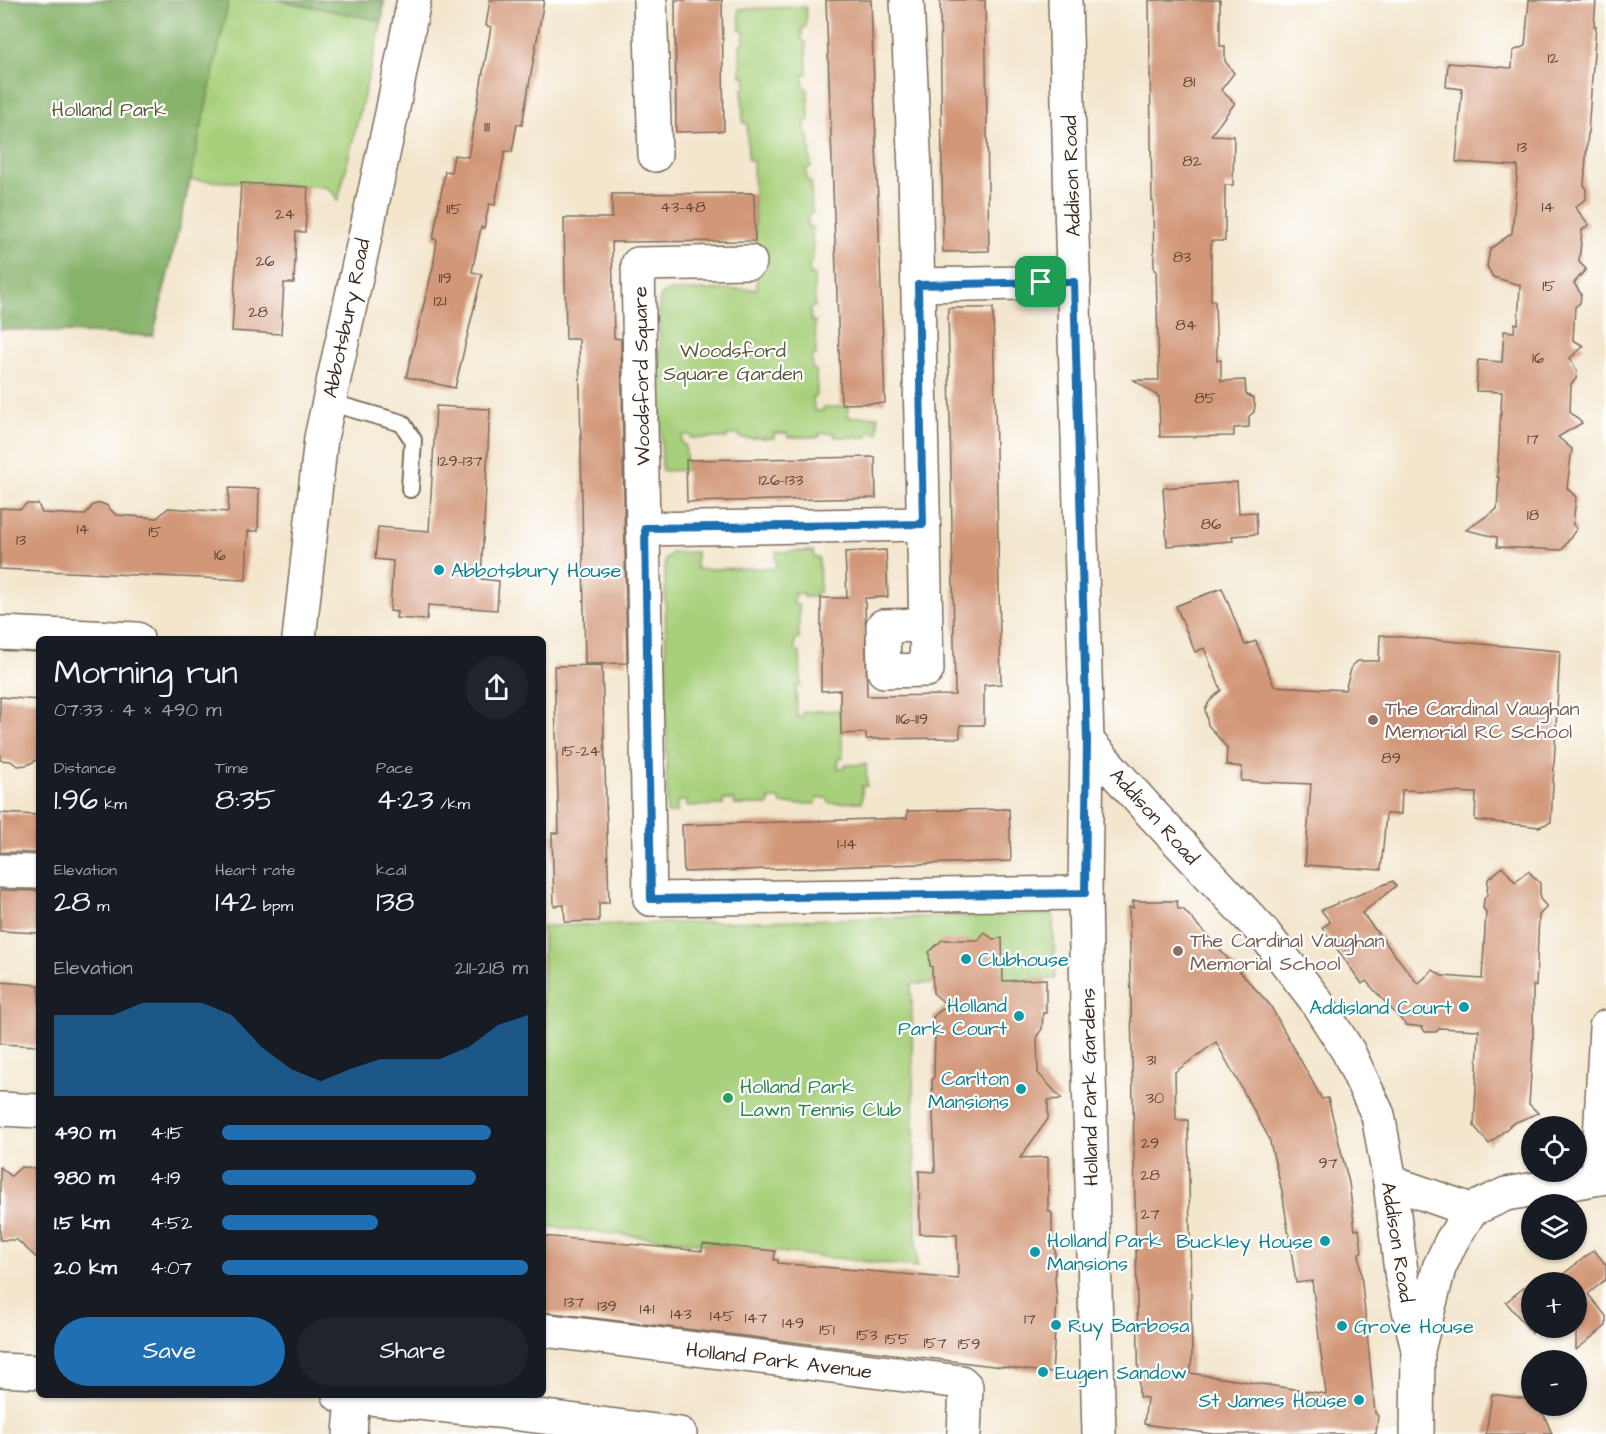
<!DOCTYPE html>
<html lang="en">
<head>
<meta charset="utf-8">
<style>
  :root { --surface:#171b24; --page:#20242c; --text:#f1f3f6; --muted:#9ea1a6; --accent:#1f6fb2 }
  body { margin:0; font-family:"Architects Daughter",sans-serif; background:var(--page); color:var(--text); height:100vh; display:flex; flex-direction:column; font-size:22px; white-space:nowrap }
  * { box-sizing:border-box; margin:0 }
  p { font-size:20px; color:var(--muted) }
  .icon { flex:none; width:33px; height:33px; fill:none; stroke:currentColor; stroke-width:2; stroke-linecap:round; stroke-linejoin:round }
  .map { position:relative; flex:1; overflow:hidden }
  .sheet { position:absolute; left:36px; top:636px; width:510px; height:762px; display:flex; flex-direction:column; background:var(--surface); border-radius:9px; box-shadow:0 2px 4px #0004 }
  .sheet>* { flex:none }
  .fabs { position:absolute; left:1521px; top:1116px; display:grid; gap:12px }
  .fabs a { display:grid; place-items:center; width:66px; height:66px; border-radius:50%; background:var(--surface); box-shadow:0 2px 4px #0004; font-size:30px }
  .pin { position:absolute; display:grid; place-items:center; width:51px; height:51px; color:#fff; margin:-26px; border-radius:12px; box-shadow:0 3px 9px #0006 }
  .round { display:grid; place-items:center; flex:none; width:63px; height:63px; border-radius:32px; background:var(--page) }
  .overview { display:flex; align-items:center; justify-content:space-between; height:102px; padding:0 18px }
  h1 { font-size:33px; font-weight:600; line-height:45px }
  .figures { display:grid; grid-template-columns:repeat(3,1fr); gap:9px; height:102px; padding:6px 18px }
  .figures div { display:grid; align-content:center }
  .figures b { font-size:30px; font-weight:600 }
  .figures small { font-size:16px; font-weight:400 }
  .figures p { font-size:16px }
  .chart { height:168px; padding:12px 18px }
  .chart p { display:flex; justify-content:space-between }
  .chart svg { width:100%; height:108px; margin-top:6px; fill:var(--accent); opacity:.7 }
  .cta { display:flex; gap:12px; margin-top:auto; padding:12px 18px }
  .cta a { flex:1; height:69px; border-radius:36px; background:var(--accent); color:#fff; font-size:24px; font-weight:600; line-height:69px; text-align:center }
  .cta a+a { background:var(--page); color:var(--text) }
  ul { padding:0 18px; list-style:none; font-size:20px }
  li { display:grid; grid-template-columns:96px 72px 1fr; align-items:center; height:45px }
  li i { height:15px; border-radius:8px; background:var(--accent) }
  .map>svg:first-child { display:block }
</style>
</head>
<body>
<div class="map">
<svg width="1606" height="1434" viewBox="0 0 1606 1434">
  <rect width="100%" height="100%" fill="#fff"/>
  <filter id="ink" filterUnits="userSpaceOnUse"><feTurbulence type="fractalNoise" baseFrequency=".0167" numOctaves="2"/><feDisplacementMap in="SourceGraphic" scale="12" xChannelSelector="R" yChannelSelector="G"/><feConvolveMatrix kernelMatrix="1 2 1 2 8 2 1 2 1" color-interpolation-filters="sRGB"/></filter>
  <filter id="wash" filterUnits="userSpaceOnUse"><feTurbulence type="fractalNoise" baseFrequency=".008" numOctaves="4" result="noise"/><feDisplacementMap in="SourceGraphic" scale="24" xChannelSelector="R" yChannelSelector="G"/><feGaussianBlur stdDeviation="1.35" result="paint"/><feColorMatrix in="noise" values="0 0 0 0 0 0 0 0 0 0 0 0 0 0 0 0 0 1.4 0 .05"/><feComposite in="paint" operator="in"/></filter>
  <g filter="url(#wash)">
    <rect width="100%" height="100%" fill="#f3e6cd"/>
    <g fill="#a8d07b" stroke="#727d4c" stroke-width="1.5">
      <polygon points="0,0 384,0 382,21 338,201 331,190 325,187 190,180 153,336 0,329"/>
      <polygon points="806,7 806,27 802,28 802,41 806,42 807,74 803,75 804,88 808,89 809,120 805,121 805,135 809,135 811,167 806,169 807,181 811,182 812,214 808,215 808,227 812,227 813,261 809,263 810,275 814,275 815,307 810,308 811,321 815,321 816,355 812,356 812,369 816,370 817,396 813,397 814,411 823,411 823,408 848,406 848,417 878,416 878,433 869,432 868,437 835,437 835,433 820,433 820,437 788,437 787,433 774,433 774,438 740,438 740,434 727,435 727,438 691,438 691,435 682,435 682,444 685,445 687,470 662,471 659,301 662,294 669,291 757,289 753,160 748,160 747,123 743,123 742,89 746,88 745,76 741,76 740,44 744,44 744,31 740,30 739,9"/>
      <polygon points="813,551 814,557 819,558 820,592 815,593 815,597 804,597 803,593 794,594 794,605 799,605 799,639 795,639 795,651 800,652 801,686 796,686 797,717 803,717 803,712 840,710 843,758 839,758 838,768 845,768 845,765 866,764 867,786 862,786 862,802 829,803 828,798 817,798 816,804 781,804 780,799 769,799 769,805 735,805 734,800 723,800 723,805 687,806 687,801 677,801 677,813 667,813 665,559 672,553 696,552 696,569 776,568 776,552"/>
      <polygon points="1053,914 1055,979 911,984 917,1267 543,1226 543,926"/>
    </g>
    <g fill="#86b26b" stroke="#606e44" stroke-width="1.5">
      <polygon points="0,0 229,0 190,180 153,336 0,329"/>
      <polygon points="277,0 384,0 382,21"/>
    </g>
    <g id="blocks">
      <g fill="#d29778" fill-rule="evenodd">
        <polygon points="490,0 544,0 522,125 517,124 512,152 505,151 495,205 489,204 484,228 481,227 472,272 482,274 455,388 406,377 433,267 437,240 433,239 445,171 451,172 454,155 468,157 491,27 486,26"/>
        <polygon points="675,0 722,0 724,131 676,132"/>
        <polygon points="826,0 871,0 885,403 841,404"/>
        <polygon points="940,0 985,0 989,251 943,252"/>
        <polygon points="1149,0 1220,0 1220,46 1225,46 1225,61 1234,73 1221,90 1235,103 1211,135 1234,136 1233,185 1225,185 1225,241 1211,241 1211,301 1215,301 1217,361 1221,360 1221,381 1245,380 1246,394 1253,398 1255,405 1254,412 1249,416 1249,427 1234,428 1234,436 1160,437 1159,397 1134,380 1159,380 1156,270 1154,270 1153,201 1152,201"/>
        <polygon points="1529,0 1596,0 1594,26 1596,26 1584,185 1586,188 1586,199 1575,207 1589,225 1582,230 1579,262 1586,269 1574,283 1581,294 1580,303 1575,307 1573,340 1584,346 1570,358 1577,371 1576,379 1571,384 1570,412 1582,423 1558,437 1572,449 1567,488 1576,497 1573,525 1577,528 1562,550 1497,547 1497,537 1466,530 1497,509 1499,477 1497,477 1502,392 1476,391 1478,360 1502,362 1504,331 1514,332 1515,323 1518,324 1520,285 1493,277 1487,266 1490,249 1512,233 1518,166 1456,162 1462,89 1446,87 1448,63 1512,68 1513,51 1525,46"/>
        <polygon points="241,183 308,187 305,232 296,232 294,283 284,283 281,334 232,331"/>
        <polygon points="754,193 755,241 612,242 614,338 621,339 627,663 585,664 579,339 566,339 564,218 612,218 612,194"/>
        <polygon points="948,308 993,308 1001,684 984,685 984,725 960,725 960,738 866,739 866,733 841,734 840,690 821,691 821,598 847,598 845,552 886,550 888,597 865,598 867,696 955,695"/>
        <polygon points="436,406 490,409 481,579 499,581 497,610 428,605 427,620 396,618 397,612 390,611 393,561 375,559 378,527 429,531"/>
        <polygon points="875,457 876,498 687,502 686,460"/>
        <polygon points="1237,482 1239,513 1256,512 1257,534 1232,536 1233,541 1167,546 1163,488"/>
        <polygon points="229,488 259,489 258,531 248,531 246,580 0,569 0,508 21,509 26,504 38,504 42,513 85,515 93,505 100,503 106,505 116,515 157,518 168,508 228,512"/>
        <polygon points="1222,588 1245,645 1256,641 1274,686 1345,690 1352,666 1358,661 1379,661 1380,635 1560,651 1551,822 1539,827 1475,820 1476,793 1402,790 1401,814 1386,814 1381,870 1305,865 1311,784 1241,781 1242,767 1226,765 1227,748 1208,725 1205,709 1209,702 1221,690 1204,648 1195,652 1176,606"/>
        <polygon points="602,665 609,903 599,903 599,921 565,922 564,905 554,906 552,833 559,833 554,666"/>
        <polygon points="0,697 39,700 39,759 27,765 17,766 11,761 0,760"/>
        <polygon points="1009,809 1011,861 684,872 682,825 907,818 907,811"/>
        <polygon points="0,813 39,815 39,853 0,852"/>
        <polygon points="1503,867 1515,882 1528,871 1540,883 1540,899 1547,907 1539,915 1536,986 1533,985 1533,1043 1529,1104 1538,1113 1509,1125 1510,1126 1489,1144 1474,1126 1479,1030 1440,1028 1436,1032 1425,1032 1422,1027 1406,1025 1366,981 1362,984 1322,928 1330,922 1321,910 1393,881 1396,886 1362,913 1418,984 1433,970 1442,976 1482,979 1486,912 1483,908 1484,899 1487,895 1488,879"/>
        <polygon points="0,890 39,891 39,933 0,931"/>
        <path d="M1133,901H1177L1178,909H1183L1270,1005L1322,1099L1328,1098L1349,1183L1355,1230L1359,1229L1362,1252L1359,1253L1375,1413L1378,1416L1376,1434H1213L1144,1424L1147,1398L1139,1397L1129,907L1133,908ZM1216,1042L1269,1138L1282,1191L1296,1283L1312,1281L1326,1394L1190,1373L1192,1357L1188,1120H1176L1175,1072Z"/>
        <polygon points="984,932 993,939 1002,938 1003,981 1046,979 1046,1013 1043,1013 1042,1029 1037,1036 1038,1073 1062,1099 1048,1100 1048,1119 1020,1158 1048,1157 1048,1210 1052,1213 1052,1247 1055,1247 1055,1277 1057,1303 1052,1373 543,1312 543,1236 702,1251 703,1244 775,1251 774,1260 778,1260 778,1263 958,1279 957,1235 920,1234 919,1171 935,1172 932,1080 934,1077 935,1029 933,1027 933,1017 947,1005 933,993 932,967 930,966 929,952 942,940 979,940"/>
        <polygon points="0,982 39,985 39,1046 0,1044"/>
        <polygon points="0,1167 11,1176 21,1167 33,1168 39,1175 39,1260 17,1240 0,1240"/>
        <polygon points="1594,1250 1606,1265 1606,1279 1588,1294 1606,1316 1606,1326 1576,1350 1576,1282 1553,1282"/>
        <polygon points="1532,1281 1532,1333 1506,1302"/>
        <polygon points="1492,1394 1532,1400 1532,1406 1544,1415 1552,1434 1486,1434"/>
      </g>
    </g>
  </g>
  <g filter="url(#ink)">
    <use href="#blocks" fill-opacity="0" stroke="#7b6c5b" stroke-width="1.5"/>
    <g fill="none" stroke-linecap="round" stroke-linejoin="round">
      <defs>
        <polyline id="lane" points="328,402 402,423 413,440 410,489"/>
        <g id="street">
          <polyline points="650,0 655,155"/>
          <polyline points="907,0 915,170 927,670 884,671 883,626 925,625"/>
          <polyline points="750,262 638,264 650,899 1085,893"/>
          <polyline points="918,285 1074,282"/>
          <polyline points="645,529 923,524"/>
          <polyline points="0,633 137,639"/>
          <polyline points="299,639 321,438 392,113 414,0"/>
          <polyline points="0,871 39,872"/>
          <polyline points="0,1109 39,1111"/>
          <polyline points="1598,1177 1606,1027"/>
          <polyline points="1390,1182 1471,1210"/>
          <polyline points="543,1330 961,1382 966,1387 964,1434"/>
          <polyline points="1418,1350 1439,1268 1451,1242 1471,1210 1506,1194 1606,1177"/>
          <polyline points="350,1434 353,1396"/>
        </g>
        <g id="secondary">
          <polyline points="1065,0 1087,741 1085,893 1087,1005 1099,1434"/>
          <polyline points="1087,741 1154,816 1263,932 1314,998 1348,1051 1378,1115 1390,1182 1402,1279 1418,1350 1417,1434"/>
        </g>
        <g id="primary">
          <polyline points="0,1370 39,1372"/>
          <polyline points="339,1395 497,1411 680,1434"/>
        </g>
      </defs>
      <use href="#lane" stroke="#7b6c5b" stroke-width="20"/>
      <use href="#street" stroke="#7b6c5b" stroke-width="36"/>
      <use href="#secondary" stroke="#7b6c5b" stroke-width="36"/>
      <use href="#primary" stroke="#7b6c5b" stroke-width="36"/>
      <use href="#lane" stroke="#fff" stroke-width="16"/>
      <use href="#street" stroke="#fff" stroke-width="33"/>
      <use href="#secondary" stroke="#fff" stroke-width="33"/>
      <use href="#primary" stroke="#fff" stroke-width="33"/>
    </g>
  </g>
  <g fill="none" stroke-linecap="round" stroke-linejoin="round" filter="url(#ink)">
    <defs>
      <polygon id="route" points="1041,282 1074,282 1087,741 1085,893 651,899 645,528 923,524 918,285"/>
    </defs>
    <use href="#route" stroke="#fff" stroke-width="12"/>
    <use href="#route" stroke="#1f6fb2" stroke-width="8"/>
  </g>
  <g fill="#0f9aa8" stroke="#fff" stroke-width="2">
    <circle cx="439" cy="570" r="6"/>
    <circle cx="966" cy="959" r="6"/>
    <circle cx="1464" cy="1007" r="6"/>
    <circle cx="1019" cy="1016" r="6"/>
    <circle cx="1021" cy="1089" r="6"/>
    <circle cx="1325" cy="1241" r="6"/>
    <circle cx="1035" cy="1252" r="6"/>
    <circle cx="1056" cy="1325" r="6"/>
    <circle cx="1342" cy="1326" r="6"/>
    <circle cx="1043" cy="1372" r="6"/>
    <circle cx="1359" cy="1400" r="6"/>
  </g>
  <g fill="#8d6e63" stroke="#fff" stroke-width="2">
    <circle cx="1373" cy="720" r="6"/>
    <circle cx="1178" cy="951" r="6"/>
  </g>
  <circle fill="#2e9e5b" stroke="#fff" stroke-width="2" cx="728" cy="1098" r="6"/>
  <g text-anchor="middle" stroke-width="4.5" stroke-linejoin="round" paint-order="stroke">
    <g font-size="16" fill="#614534">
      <text x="1553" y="63">12</text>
      <text x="1189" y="87">81</text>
      <text x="487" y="132">111</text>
      <text x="1522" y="152">13</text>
      <text x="1192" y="166">82</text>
      <text x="683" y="212">43-48</text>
      <text x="1548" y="212">14</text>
      <text x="454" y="214">115</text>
      <text x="285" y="219">24</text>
      <text x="1182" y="262">83</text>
      <text x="265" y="266">26</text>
      <text x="445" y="283">119</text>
      <text x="1549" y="291">15</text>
      <text x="440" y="306">121</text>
      <text x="258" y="317">28</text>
      <text x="1186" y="330">84</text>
      <text x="1538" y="363">16</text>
      <text x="1205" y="403">85</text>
      <text x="1533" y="444">17</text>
      <text x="460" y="466">129-137</text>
      <text x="781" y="485">126-133</text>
      <text x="1533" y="520">18</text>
      <text x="1211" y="529">86</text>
      <text x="83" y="534">14</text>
      <text x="155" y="537">15</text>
      <text x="21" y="545">13</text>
      <text x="220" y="560">16</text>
      <text x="912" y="724">116-119</text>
      <text x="581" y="756">15-24</text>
      <text x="1391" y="763">89</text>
      <text x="847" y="849">1-14</text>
      <text x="1151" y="1065">31</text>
      <text x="1155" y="1103">30</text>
      <text x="1150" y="1148">29</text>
      <text x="1328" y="1168">97</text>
      <text x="1150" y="1180">28</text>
      <text x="1150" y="1219">27</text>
      <text x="574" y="1307">137</text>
      <text x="607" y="1311">139</text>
      <text x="647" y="1314">141</text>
      <text x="681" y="1319">143</text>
      <text x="722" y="1321">145</text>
      <text x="756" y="1323">147</text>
      <text x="1030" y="1324">17</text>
      <text x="793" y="1328">149</text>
      <text x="827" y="1335">151</text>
      <text x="867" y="1340">153</text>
      <text x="897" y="1344">155</text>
      <text x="935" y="1348">157</text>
      <text x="969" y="1349">159</text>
    </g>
    <g font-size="20" fill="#5c5c3a" stroke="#fff">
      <text x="109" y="116">Holland Park</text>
      <text x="733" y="357">Woodsford<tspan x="733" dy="23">Square Garden</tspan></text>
    </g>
    <g font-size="20" fill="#3b2a1e" stroke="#fff">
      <text transform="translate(1071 176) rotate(-92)" y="7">Addison Road</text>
      <text transform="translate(346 318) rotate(-78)" y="7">Abbotsbury Road</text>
      <text transform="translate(641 376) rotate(-91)" y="7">Woodsford Square</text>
      <text transform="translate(1155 816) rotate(48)" y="7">Addison Road</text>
      <text transform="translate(1089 1087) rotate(-91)" y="7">Holland Park Gardens</text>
      <text transform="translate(1398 1242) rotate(81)" y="7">Addison Road</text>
      <text transform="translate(779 1360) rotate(7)" y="7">Holland Park Avenue</text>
    </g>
    <g font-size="20" fill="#0d838f" stroke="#fff" text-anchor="start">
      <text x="451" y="577">Abbotsbury House</text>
      <text x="978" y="966">Clubhouse</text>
      <text x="1007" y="1012" text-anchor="end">Holland<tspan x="1007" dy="23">Park Court</tspan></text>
      <text x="1452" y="1014" text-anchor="end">Addisland Court</text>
      <text x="1009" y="1085" text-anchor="end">Carlton<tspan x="1009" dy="23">Mansions</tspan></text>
      <text x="1047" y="1247">Holland Park<tspan x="1047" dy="23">Mansions</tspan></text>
      <text x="1313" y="1248" text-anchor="end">Buckley House</text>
      <text x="1068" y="1332">Ruy Barbosa</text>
      <text x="1354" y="1333">Grove House</text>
      <text x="1055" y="1379">Eugen Sandow</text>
      <text x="1347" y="1407" text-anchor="end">St James House</text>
    </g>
    <g font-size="20" fill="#785e54" stroke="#fff" text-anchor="start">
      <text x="1385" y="715">The Cardinal Vaughan<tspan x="1385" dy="23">Memorial RC School</tspan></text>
      <text x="1190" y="947">The Cardinal Vaughan<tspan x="1190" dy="23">Memorial School</tspan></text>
    </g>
    <g font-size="20" fill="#27864d" stroke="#fff" text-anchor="start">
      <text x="740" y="1093">Holland Park<tspan x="740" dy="23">Lawn Tennis Club</tspan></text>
    </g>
  </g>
</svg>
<div class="fabs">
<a><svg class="icon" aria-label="locate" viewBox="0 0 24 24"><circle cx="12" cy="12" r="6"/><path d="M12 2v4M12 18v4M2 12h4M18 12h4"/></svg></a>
<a><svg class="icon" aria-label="layers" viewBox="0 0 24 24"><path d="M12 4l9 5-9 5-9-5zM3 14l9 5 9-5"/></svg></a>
<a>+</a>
<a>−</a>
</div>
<div class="pin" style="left:1041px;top:282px;background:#1e9e55"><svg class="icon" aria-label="arrive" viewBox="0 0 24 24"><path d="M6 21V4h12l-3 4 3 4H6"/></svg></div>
<section class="sheet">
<div class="overview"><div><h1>Morning run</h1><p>07:33 · 4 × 490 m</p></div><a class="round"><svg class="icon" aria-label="share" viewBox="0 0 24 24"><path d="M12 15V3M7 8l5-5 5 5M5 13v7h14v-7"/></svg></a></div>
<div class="figures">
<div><p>Distance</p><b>1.96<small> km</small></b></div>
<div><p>Time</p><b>8:35</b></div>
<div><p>Pace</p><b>4:23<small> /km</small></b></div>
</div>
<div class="figures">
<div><p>Elevation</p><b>28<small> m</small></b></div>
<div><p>Heart rate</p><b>142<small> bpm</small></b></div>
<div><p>kcal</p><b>138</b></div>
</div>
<div class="chart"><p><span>Elevation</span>211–218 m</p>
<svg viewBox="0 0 160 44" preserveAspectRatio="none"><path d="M0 44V11L10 11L20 11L30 6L40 6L50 6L60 11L70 24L80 33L90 38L100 33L110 29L120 29L130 29L140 24L150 15L160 11V44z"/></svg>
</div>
<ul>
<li><b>490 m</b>4:15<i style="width:88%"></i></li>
<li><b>980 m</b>4:19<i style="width:83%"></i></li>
<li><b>1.5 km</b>4:52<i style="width:51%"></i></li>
<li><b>2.0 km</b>4:07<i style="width:100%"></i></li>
</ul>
<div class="cta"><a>Save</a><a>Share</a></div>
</section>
</div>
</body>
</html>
